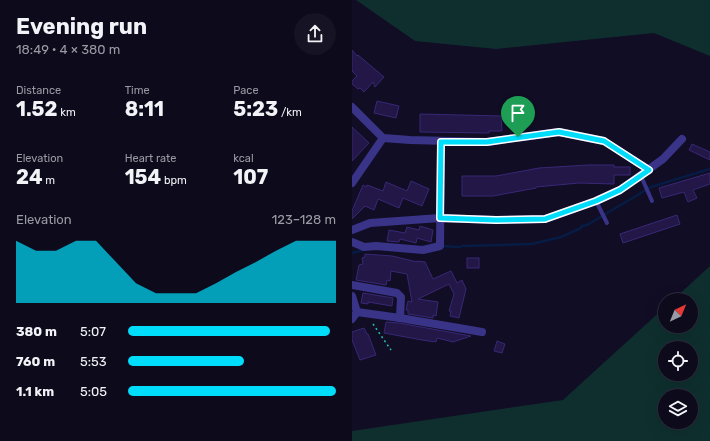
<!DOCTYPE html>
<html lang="en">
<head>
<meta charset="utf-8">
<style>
  :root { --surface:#0d0a1c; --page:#161325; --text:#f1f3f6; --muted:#9a9aa3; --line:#2d2b3b; --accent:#00ddfb }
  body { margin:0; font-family:Rubik,sans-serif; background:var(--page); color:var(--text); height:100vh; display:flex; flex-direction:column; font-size:15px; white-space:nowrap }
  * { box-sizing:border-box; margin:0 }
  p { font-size:13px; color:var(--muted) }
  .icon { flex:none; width:22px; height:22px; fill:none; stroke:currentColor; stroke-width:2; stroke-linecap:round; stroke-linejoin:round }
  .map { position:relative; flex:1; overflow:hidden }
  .side { display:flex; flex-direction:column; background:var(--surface); width:352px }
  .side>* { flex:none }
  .needle { width:26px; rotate:43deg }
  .buttons { position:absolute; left:306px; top:293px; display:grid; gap:8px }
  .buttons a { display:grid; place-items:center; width:40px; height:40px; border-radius:50%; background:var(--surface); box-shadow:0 4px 16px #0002,0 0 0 1px var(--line); font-size:20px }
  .pin { position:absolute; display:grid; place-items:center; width:34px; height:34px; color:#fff; margin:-41px -17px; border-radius:50% 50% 50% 0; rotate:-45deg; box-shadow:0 0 4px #0007 }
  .pin .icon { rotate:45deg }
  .round { display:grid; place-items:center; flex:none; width:42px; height:42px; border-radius:21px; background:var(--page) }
  .headline { display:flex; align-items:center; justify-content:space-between; height:68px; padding:0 16px }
  h1 { font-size:22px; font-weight:700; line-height:30px }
  .figures { display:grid; grid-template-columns:repeat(3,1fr); gap:6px; height:68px; padding:4px 16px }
  .figures div { display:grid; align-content:center }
  .figures b { font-size:20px; font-weight:700 }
  .figures small { font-size:11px; font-weight:400 }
  .figures p { font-size:11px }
  .chart { height:112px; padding:8px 16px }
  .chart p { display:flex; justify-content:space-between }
  .chart svg { width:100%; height:72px; margin-top:4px; fill:var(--accent); opacity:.7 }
  ul { padding:0 16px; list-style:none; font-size:13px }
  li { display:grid; grid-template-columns:64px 48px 1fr; align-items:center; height:30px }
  li i { height:10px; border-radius:5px; background:var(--accent) }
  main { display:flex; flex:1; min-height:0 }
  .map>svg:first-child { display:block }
</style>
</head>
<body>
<main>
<section class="side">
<div class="headline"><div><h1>Evening run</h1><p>18:49 · 4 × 380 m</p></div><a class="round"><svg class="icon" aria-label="share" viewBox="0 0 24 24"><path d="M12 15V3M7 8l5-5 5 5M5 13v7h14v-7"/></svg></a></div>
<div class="figures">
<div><p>Distance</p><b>1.52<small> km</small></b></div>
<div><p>Time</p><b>8:11</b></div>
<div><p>Pace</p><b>5:23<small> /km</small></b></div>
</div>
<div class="figures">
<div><p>Elevation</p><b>24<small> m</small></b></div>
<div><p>Heart rate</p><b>154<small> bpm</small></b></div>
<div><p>kcal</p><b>107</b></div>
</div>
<div class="chart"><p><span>Elevation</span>123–128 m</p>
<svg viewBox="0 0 160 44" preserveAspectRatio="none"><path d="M0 44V6L10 12L20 12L30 6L40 6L50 19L60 32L70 38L80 38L90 38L100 32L110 25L120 19L130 12L140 6L150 6L160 6V44z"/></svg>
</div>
<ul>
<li><b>380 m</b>5:07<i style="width:97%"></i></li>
<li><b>760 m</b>5:53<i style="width:56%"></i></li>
<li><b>1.1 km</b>5:05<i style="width:100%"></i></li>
</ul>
</section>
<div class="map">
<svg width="358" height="441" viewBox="0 0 358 441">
  <rect width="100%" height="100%" fill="#110d25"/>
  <g fill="#0f2f2f" fill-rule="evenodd">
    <polygon points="4,0 358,0 358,56 302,33 144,49 63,41"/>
    <path d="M358,266V441H0V431L211,400L313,307V326H339V300H321ZM313,348H339V374H313ZM313,396H339V422H313Z"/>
  </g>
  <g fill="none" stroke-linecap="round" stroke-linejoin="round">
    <g stroke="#061c44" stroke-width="2.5">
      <polyline points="89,246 108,247 110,246 180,244 209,237 229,228 230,226 235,225 299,187 358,169"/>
      <polyline points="0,253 12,250"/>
    </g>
  </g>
  <g fill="#221747" stroke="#382875">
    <polygon points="0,50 5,56 6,55 32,77 23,87 21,82 12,92 8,88 6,89 0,84 0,81 5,76 0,71"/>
    <polygon points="25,101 47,106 44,118 22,113"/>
    <polygon points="68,114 149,116 150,131 137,131 137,133 68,132"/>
    <polygon points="0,127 17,143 0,161"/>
    <polygon points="340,144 358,152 358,160 337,150"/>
    <polygon points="236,165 262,165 262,167 278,167 278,175 262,175 262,184 227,183 184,187 184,188 141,196 110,196 110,176 144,176 187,168"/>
    <polygon points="358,173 358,184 341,190 345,198 336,202 332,192 310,198 307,188"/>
    <polygon points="59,181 77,189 70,206 51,198 47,208 26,199 22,210 13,206 0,219 0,211 11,185 14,187 15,185 31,191 34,182 55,191"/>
    <polygon points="325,215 328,224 271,243 268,234"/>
    <polygon points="68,226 81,230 79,242 65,238 64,243 48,239 47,242 35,241 37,230 53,233 55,227 67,230"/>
    <polygon points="13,254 40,256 65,262 65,261 73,262 81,279 99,271 105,283 110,280 114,289 107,318 98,316 99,311 97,311 102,294 97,284 66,299 86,302 84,316 81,315 81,318 56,314 56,310 54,310 56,301 60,302 55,274 39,271 38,281 35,280 34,285 4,280 7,265 11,264 10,258 13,257"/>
    <rect x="115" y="258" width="12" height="10"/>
    <polygon points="11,293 41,298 40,306 16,302 16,304 9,303"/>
    <polygon points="34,322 47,323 119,336 101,342 85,338 84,342 70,340 32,333"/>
    <polygon points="12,328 15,334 16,334 24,355 8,360 0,340 0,332"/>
    <polygon points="145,341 153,344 150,353 142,351"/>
  </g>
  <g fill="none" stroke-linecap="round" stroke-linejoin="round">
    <polyline stroke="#26beb8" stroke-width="1.5" stroke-dasharray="2 3" stroke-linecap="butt" points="21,324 39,350"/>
    <g stroke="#393487" stroke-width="4">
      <polyline points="289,176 300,201"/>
      <polyline points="244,201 255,223"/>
    </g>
    <g stroke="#393487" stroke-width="8">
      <polyline points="0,107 31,138 58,140 135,142 207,132 252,141 297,170"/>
      <polyline points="0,183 31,138"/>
      <polyline points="0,230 18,223 88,218 144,220 193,219 244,201 268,190 311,159 330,139"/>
      <polyline points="0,242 12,247 24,246 71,250 88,246 89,142"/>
      <polyline points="0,285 45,293 49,297 48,318"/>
      <polyline points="0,296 5,312 0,319"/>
      <polyline points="5,312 48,318 130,332"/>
    </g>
  </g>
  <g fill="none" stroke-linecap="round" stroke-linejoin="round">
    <defs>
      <polygon id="route" points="207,132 252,141 297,170 268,190 244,201 193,219 144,220 88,218 89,142 135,142"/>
    </defs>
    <use href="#route" stroke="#fff" stroke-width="8"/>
    <use href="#route" stroke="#00ddfb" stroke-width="5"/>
  </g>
</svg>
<div class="buttons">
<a><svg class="needle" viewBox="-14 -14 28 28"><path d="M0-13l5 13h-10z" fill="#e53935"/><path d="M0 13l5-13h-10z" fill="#9a9aa3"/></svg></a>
<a><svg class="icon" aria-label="locate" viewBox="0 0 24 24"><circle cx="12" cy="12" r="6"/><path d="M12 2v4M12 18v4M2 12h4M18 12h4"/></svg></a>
<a><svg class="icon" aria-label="layers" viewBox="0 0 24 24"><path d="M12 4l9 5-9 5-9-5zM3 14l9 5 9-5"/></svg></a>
</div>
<div class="pin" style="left:166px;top:137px;background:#1e9e55"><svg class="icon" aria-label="arrive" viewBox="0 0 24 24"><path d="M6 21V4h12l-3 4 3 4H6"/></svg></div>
</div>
</main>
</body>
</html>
